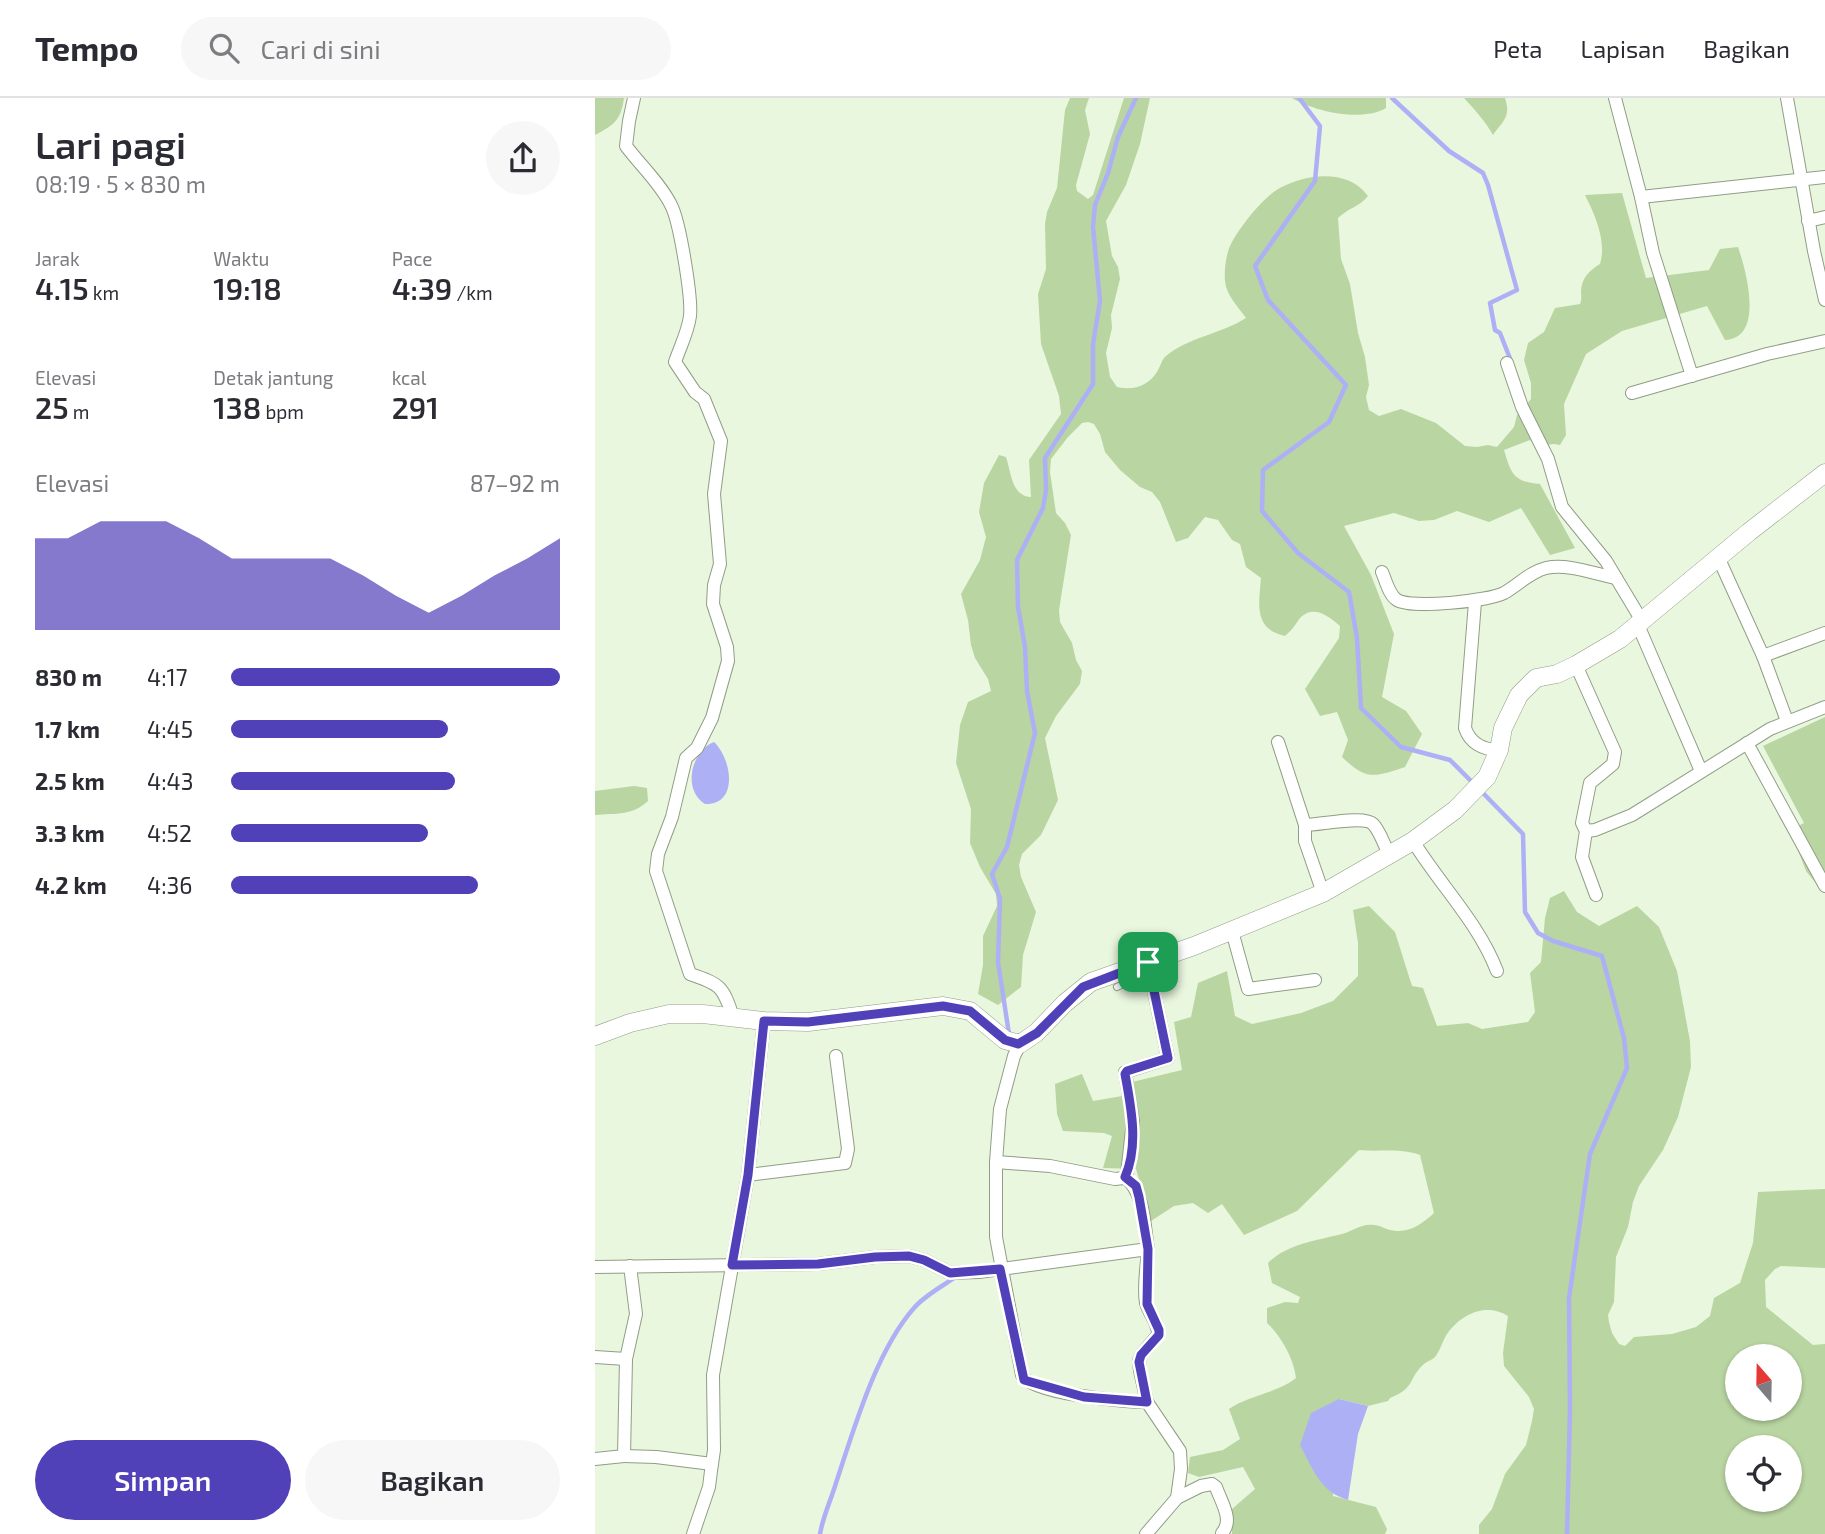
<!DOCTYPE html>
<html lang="id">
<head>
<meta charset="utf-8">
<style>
  :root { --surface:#fff; --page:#f7f7f7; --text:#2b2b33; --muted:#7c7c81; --line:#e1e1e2; --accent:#5141b8 }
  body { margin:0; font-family:"Exo 2",sans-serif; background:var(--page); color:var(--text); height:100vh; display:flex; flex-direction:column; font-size:26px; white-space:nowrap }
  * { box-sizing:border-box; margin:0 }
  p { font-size:23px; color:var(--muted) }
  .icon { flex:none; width:38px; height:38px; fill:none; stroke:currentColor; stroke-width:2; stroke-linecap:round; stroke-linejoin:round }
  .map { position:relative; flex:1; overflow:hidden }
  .drawer { display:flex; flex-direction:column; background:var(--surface); width:595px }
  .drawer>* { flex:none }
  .needle { width:46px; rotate:340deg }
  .buttons { position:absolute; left:1130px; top:1246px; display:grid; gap:14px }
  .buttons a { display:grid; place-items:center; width:77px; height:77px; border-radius:50%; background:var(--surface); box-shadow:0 2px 5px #0004; font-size:35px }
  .pin { position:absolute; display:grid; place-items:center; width:60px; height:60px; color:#fff; margin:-30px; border-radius:14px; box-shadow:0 4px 10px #0006 }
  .round { display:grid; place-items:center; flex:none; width:74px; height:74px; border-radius:37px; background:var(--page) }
  .head { display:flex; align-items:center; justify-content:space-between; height:119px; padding:0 35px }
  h1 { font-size:38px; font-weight:600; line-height:52px }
  .metrics { display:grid; grid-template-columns:repeat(3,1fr); gap:10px; height:119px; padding:7px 35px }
  .metrics div { display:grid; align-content:center }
  .metrics b { font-size:30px; font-weight:600 }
  .metrics small { font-size:19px; font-weight:400 }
  .metrics p { font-size:19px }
  .chart { height:196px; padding:14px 35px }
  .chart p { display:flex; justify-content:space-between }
  .chart svg { width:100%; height:126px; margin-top:7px; fill:var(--accent); opacity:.7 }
  .cta { display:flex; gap:14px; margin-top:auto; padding:14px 35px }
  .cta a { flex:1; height:80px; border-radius:42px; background:var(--accent); color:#fff; font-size:28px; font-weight:600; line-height:80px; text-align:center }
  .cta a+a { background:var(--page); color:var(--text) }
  ul { padding:0 35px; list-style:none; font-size:23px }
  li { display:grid; grid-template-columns:112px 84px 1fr; align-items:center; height:52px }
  li i { height:18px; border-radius:9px; background:var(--accent) }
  header { display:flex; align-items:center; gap:42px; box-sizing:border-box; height:98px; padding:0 35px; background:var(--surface); border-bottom:2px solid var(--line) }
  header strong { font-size:33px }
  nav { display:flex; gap:38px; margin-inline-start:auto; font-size:24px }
  .search { width:490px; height:63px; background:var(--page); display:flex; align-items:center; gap:18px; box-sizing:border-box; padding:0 24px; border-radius:38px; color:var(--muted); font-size:26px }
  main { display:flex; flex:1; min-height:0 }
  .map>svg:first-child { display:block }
</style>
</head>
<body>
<header>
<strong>Tempo</strong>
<div class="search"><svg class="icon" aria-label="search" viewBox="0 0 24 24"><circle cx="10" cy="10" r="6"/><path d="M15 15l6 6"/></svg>Cari di sini</div>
<nav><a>Peta</a><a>Lapisan</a><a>Bagikan</a></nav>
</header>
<main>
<section class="drawer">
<div class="head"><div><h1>Lari pagi</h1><p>08:19 · 5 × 830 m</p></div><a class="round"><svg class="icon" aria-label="share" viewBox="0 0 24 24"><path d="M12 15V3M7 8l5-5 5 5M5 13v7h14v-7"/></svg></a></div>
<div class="metrics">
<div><p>Jarak</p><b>4.15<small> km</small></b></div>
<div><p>Waktu</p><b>19:18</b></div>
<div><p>Pace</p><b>4:39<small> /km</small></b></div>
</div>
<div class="metrics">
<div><p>Elevasi</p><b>25<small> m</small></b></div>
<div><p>Detak jantung</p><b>138<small> bpm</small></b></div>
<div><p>kcal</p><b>291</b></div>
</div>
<div class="chart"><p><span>Elevasi</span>87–92 m</p>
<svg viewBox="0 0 160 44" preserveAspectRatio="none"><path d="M0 44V12L10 12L20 6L30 6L40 6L50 12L60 19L70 19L80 19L90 19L100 25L110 32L120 38L130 32L140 25L150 19L160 12V44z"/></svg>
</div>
<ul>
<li><b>830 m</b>4:17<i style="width:100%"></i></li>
<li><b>1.7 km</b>4:45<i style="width:66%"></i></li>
<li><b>2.5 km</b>4:43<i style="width:68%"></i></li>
<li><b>3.3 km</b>4:52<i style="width:60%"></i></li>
<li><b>4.2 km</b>4:36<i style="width:75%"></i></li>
</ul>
<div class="cta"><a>Simpan</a><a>Bagikan</a></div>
</section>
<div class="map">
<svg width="1230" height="1436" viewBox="0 0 1230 1436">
  <rect width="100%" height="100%" fill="#eaf7df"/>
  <g fill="#b9d5a1" fill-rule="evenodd">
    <path d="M0,0H29C26,22 19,27 0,37Z"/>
    <path d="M475,0H494L490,12L495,36L481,87L482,93L493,101L498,97L529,0H555L545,46L531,87L511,123L517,158L523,169L525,181L516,217L517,230L511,255L515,279L522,289C539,293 554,288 563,272C566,267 567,261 571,258C594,239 626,236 651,220C644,210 631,197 630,183C629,173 631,155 636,146C644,130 669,98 685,90C712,75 754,71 773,98C764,109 753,110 743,120L746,161L755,186L763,235L770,259L774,287L771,299L774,312L784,318L806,311L841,325L870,348L882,349L893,347L902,349L919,329L922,317L936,301V285L929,262L933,245L949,234L960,210L985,206C987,202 986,198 986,194C986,180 995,172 1005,166C1012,144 1000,117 990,97L1027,95L1051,180L1114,172L1125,151L1143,149C1151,172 1170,240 1130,242L1112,208L1027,233L991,256L969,306L971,337L965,347L959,346L941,348L935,342L909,352C916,375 918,384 945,386L980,450L955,457L926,410L894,424L862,413L839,422L824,423L799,415L749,428L776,477L799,536L787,599L811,613L827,636L810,669C779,679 772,683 747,659L753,642L742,614L725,618L710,591L744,540L745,528C734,518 718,506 705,520C700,527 697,532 690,538C658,531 664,506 666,480L651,469L645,446L637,442L623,422L610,419L593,440L581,444L565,404L557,394L545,389L525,372L510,354L505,336L499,326L493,324L487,325L473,339L456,361L455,374L461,415L470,425L476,437L464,512L465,524L477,545L481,562L487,573L485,586L461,618L450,640L463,702L446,737L427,756L424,767L426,779L441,814L428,857L426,889L403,907L383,896L388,867V838L402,808L401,796L385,769L375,745L376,711L361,665L365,627L373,604L396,593L393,581L380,560L376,547L373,522L366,496L385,462L391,439L384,414L389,385L404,357L411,359C416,373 416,398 436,399L434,362L466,316L464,298L446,246L443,196L451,171L450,126L452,114L462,90L470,12Z"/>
    <path d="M697,0H791V10C768,24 720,14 697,0Z"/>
    <path d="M869,0H910C916,18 909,22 898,37C891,24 879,11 869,0Z"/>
    <polygon points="1230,619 1230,788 1224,789 1211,773 1195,732 1209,725 1168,648"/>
    <path d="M39,688L52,690L53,703C37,718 21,715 0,717V693Z"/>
    <path d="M969,793L982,814L1004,828L1042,808L1064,829L1082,873L1095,943L1096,969L1083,1019L1068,1052L1044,1088L1038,1104L1033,1129L1021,1159L1019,1204L1013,1217L1014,1224L1017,1235L1024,1246L1030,1248L1039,1239L1077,1236L1101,1229L1115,1218L1119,1200L1145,1185L1158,1145L1163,1094L1230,1091V1170L1186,1168L1180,1171L1170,1182L1171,1209L1218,1247L1230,1246V1436H884V1427L897,1411L910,1376L931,1347L937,1323L939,1311L934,1299L909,1268L908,1255L913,1218C891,1204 866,1216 852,1236C848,1242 846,1250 842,1256C839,1262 834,1262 829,1266C813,1280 821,1290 795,1300L793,1303L773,1308L744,1301L738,1398L781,1409L792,1431L790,1436H637V1411L660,1391L648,1369L604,1379L593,1375L595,1359L628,1352L645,1341L634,1311C654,1297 685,1294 701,1280C699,1261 686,1238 672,1225V1210L690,1204L703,1205L705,1199L677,1185L673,1165C691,1147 718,1143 743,1137C755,1135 766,1125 779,1127C785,1127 790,1131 795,1132C813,1136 826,1127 839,1115L825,1057C805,1050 784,1054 764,1052L702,1113L649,1137L627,1106L613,1115L598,1105L579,1108L556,1123L541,1071L508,1070L517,1038L509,1035L468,1033L462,1016L460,986L487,976L498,1003L533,997L537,984L587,972L579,924L596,919L603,885L632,873L640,918L657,926L706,915L738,903L763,878V845L758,812L774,808L800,834L817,888L828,890L842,928L873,925L887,931L933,924L940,914L935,875L946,864L950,820L955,800ZM1143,1258H1195V1311H1143ZM1143,1349H1195V1402H1143Z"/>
  </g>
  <g fill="#aeb0f6">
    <path d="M119,644C137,661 144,707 110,706C87,692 96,653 119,644Z"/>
    <path d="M744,1301L773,1308L763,1336L753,1402C725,1394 718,1371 705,1347L716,1315Z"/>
  </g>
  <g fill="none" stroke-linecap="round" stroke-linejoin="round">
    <g stroke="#aeb0f6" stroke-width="4.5">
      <polyline points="704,0 725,28 720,83 660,168 673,202 751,287 734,324 668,372 667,413 703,455 754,494 762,540 766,610 806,649 855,662 880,687"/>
      <polyline points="797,0 854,53 888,75 893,87 922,192 895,205 900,232 905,235 916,263"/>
      <polyline points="886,693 928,736 930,814 943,835 958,843 1007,858 1029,940 1032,970 995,1056 974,1200 975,1312 972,1436"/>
      <polyline points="414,936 403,864 405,801 397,776 412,749 440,635 432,593 430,549 423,509 422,462 448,410 451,392 450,360 498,286 498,246 505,203 498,129 500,107 513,75 523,39 541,0"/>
      <path d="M225,1436C228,1418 236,1402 241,1385C259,1331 281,1253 319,1210C330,1197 348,1188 362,1178"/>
    </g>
    <defs>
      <polyline id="lane" points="522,889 547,877 546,869"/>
      <g id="street">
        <path d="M39,0L34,23L31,48C46,68 65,85 76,107C85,124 97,200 95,218C93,234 85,249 80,264L100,294L109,301L126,343L119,396L125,466L119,487L118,506L132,549L133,563L117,620L102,650L91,660L77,719L63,756L61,773L95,876C125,886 128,888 138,919"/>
        <polyline points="1020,0 1046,99 1230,79"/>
        <polyline points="1192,0 1219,153 1230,202"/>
        <polyline points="1046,99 1058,155 1097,278"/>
        <polyline points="1213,123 1230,119"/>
        <polyline points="912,265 927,309 953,361 967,409 1011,463 1047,523"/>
        <polyline points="1037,295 1172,256 1230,243"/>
        <polyline points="1123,459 1168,558 1192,623"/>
        <path d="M787,474C791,483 794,497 802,502C817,511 893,503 909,495C923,487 935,474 951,470C972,465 1000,476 1021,480"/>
        <path d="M880,504L870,630C875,645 888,652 904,652"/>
        <polyline points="1043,527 1106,673"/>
        <polyline points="1168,558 1230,535"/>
        <polyline points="981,567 1020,654 1018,666 995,685 987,725 991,733 987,759 1001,797"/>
        <polyline points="683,644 710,727 710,743 728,795"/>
        <polyline points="1152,645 1230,788"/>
        <path d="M710,727C725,727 769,717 778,726C785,733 789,747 794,756"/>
        <polyline points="991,733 1000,732 1037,717 1175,631 1230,609"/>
        <path d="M818,743C845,787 883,824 902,873"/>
        <polyline points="637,833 653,891 720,882"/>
        <path d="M425,946L419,958L405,1011L401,1064V1139L427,1277C436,1296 531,1304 552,1304"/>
        <polyline points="401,1064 455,1068 520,1081 529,1080 532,1076 538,1023 530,974 573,960 553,865"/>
        <polyline points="153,1077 250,1065 253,1051 241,958"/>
        <path d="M0,1169L223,1166L280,1159L314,1158L329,1162L355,1175L384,1174L553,1151C549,1127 550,1095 530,1079"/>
        <polyline points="0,1259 31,1261"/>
        <polyline points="29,1358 61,1359 117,1366"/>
        <polyline points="0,1361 29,1358 31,1261 41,1216 35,1168"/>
        <path d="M582,1400L606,1388L617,1386L621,1389C626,1404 639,1422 627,1435"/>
        <polyline points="98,1436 114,1389 116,1373 119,1352 118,1277 153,1077 169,923"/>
        <path d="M551,1436L582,1400L586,1371L585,1353L552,1304L545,1273L544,1263L546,1257L563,1237C564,1225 554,1216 551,1205C548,1188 552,1168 553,1151"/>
      </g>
      <polyline id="secondary" points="0,938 35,925 74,916 108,916 169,923 213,924 348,908 375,913 410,942 425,946 441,935 470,905 496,884 599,848 728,795 818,743 860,712 892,679 904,652 908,630 924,597 941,580 962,576 981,567 1025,541 1154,434 1230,375"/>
    </defs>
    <use href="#lane" stroke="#919d86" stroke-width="8"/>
    <use href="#street" stroke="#919d86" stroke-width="14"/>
    <use href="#secondary" stroke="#919d86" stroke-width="19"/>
    <use href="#lane" stroke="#fff" stroke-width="6"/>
    <use href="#street" stroke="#fff" stroke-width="12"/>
    <use href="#secondary" stroke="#fff" stroke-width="18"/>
  </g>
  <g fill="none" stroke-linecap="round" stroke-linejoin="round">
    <defs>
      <path id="route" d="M553,864L573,960L532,973L530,976C536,1009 544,1047 530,1079L541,1088L544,1099L553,1151L552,1206L564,1232V1237L546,1257L544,1264L552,1304L489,1299L429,1282L405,1171L355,1175L329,1162L314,1158L280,1159L223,1166L137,1167L153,1077L169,923L213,924L348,908L375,913L410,942L423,946L442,935L488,889Z"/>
    </defs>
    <use href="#route" stroke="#fff" stroke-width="14"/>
    <use href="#route" stroke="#5141b8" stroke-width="9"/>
  </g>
</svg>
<div class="buttons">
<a><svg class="needle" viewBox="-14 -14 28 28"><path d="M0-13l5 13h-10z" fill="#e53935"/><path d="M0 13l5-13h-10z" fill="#7c7c81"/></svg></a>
<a><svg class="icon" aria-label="locate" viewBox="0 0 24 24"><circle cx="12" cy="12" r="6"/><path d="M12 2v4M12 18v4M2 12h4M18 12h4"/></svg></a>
</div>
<div class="pin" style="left:553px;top:864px;background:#1e9e55"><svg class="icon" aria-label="arrive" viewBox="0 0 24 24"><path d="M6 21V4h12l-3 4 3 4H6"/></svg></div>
</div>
</main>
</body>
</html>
